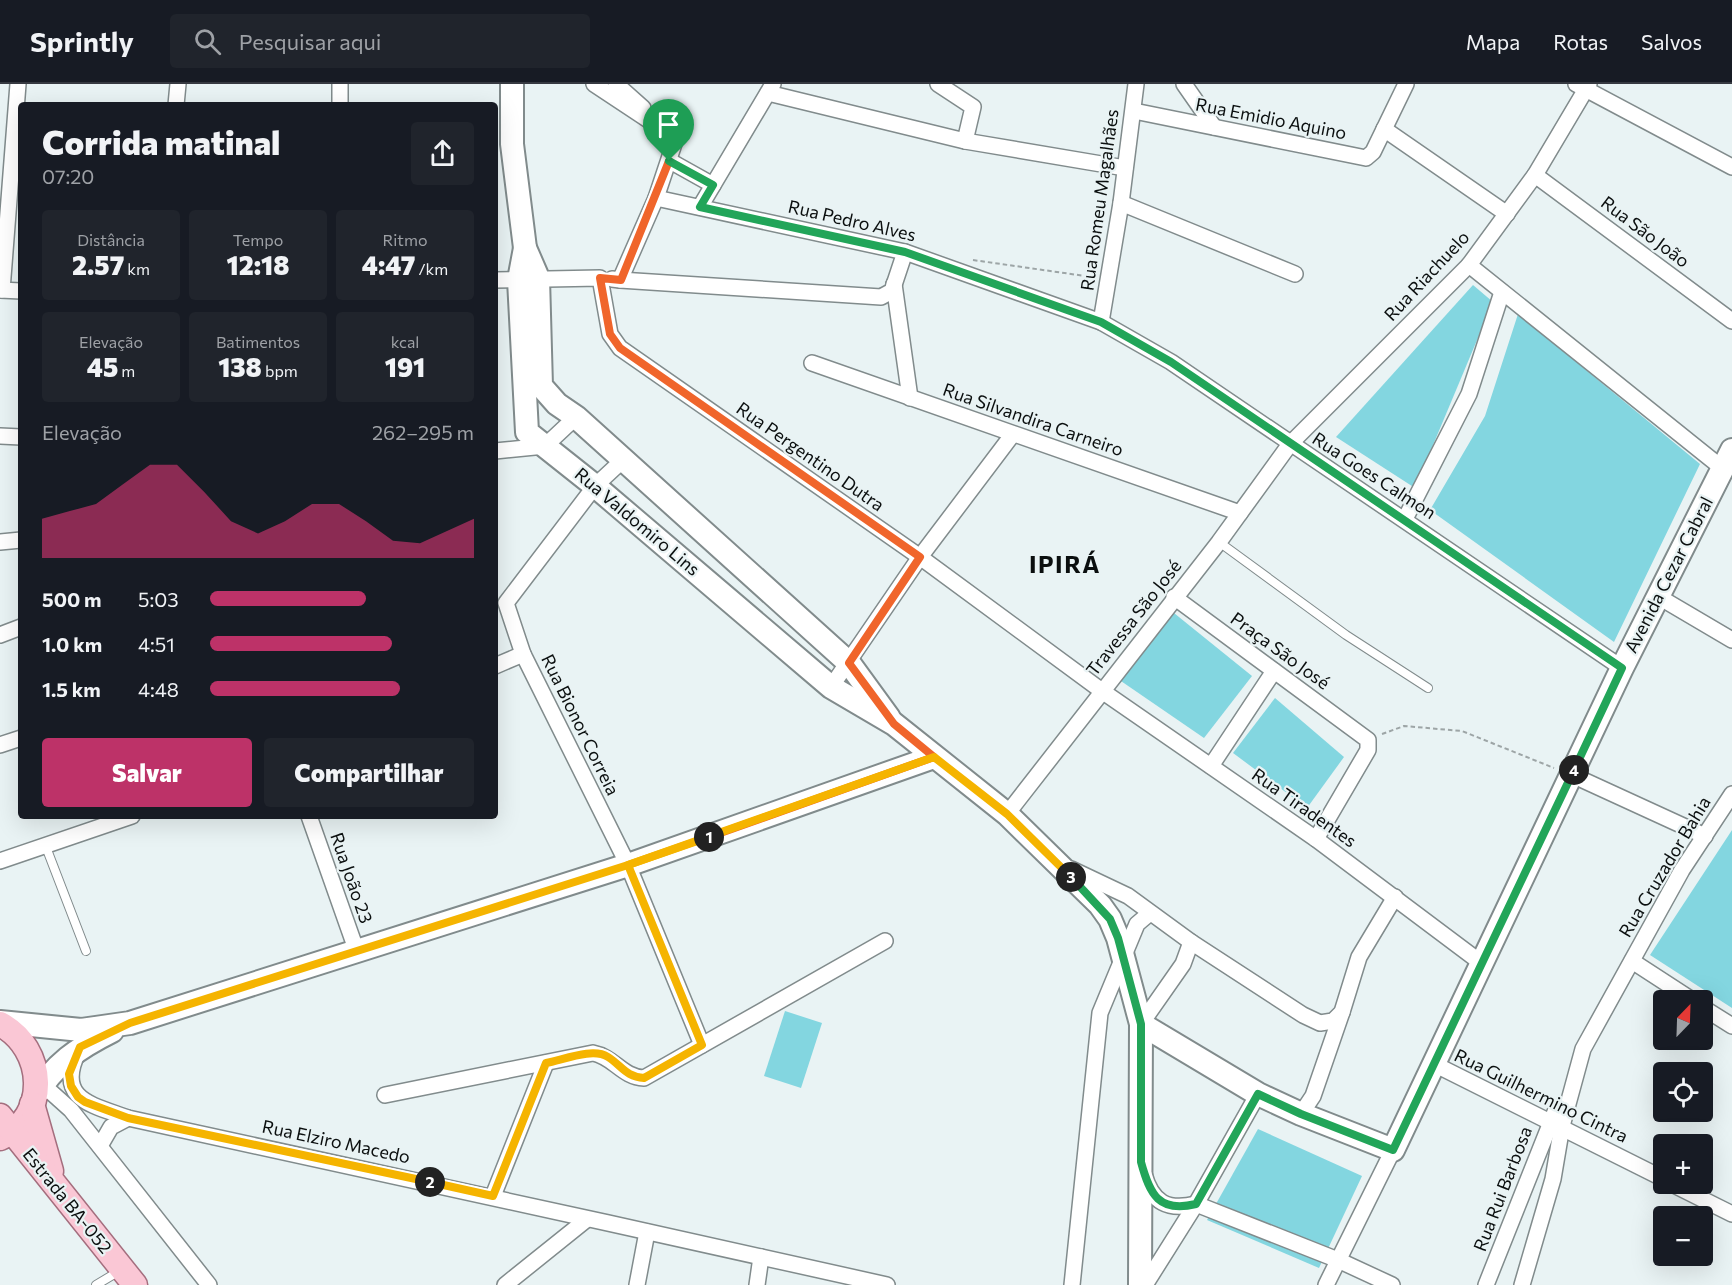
<!DOCTYPE html>
<html lang="pt">
<head>
<meta charset="utf-8">
<style>
  :root { --surface:#171b24; --page:#20242c; --text:#f1f3f6; --muted:#9ea1a6; --line:#363941; --accent:#bd3268 }
  body { margin:0; font-family:Commissioner,sans-serif; background:var(--page); color:var(--text); height:100vh; display:flex; flex-direction:column; font-size:22px; white-space:nowrap }
  * { box-sizing:border-box; margin:0 }
  p { font-size:20px; color:var(--muted) }
  .icon { flex:none; width:33px; height:33px; fill:none; stroke:currentColor; stroke-width:2; stroke-linecap:round; stroke-linejoin:round }
  .map { position:relative; flex:1; overflow:hidden }
  .side { position:absolute; left:18px; top:18px; width:480px; height:717px; display:flex; flex-direction:column; background:var(--surface); border-radius:6px; box-shadow:0 6px 24px #0002 }
  .side>* { flex:none }
  .needle { width:39px; rotate:23deg }
  .buttons { position:absolute; left:1653px; top:906px; display:grid; gap:12px }
  .buttons a { display:grid; place-items:center; width:60px; height:60px; border-radius:6px; background:var(--surface); box-shadow:0 6px 24px #0002; font-size:30px }
  .pin { position:absolute; display:grid; place-items:center; width:51px; height:51px; color:#fff; margin:-62px -26px; border-radius:50% 50% 50% 0; rotate:-45deg; box-shadow:0 0 6px #0007 }
  .pin .icon { rotate:45deg }
  .km { position:absolute; width:30px; height:30px; margin:-15px; border-radius:50%; background:#222; color:#fff; font-size:16px; line-height:30px; text-align:center }
  .round { display:grid; place-items:center; flex:none; width:63px; height:63px; border-radius:6px; background:var(--page) }
  .overview { display:flex; align-items:center; justify-content:space-between; height:102px; padding:0 24px }
  h1 { font-size:33px; font-weight:800; line-height:45px }
  .figures { display:grid; grid-template-columns:repeat(3,1fr); gap:9px; height:102px; padding:6px 24px }
  .figures div { display:grid; align-content:center; border-radius:6px; background:var(--page); text-align:center }
  .figures b { font-size:26px; font-weight:800 }
  .figures small { font-size:16px; font-weight:400 }
  .figures p { font-size:16px }
  .chart { height:168px; padding:12px 24px }
  .chart p { display:flex; justify-content:space-between }
  .chart svg { width:100%; height:108px; margin-top:6px; fill:var(--accent); opacity:.7 }
  .primary-button { display:flex; gap:12px; margin-top:auto; padding:12px 24px }
  .primary-button a { flex:1; height:69px; border-radius:6px; background:var(--accent); color:#fff; font-size:24px; font-weight:800; line-height:69px; text-align:center }
  .primary-button a+a { background:var(--page); color:var(--text) }
  ul { padding:0 24px; list-style:none; font-size:20px }
  li { display:grid; grid-template-columns:96px 72px 1fr; align-items:center; height:45px }
  li i { height:15px; border-radius:8px; background:var(--accent) }
  header { display:flex; align-items:center; gap:36px; box-sizing:border-box; height:84px; padding:0 30px; background:var(--surface); border-bottom:2px solid var(--line) }
  header strong { font-size:28px }
  nav { display:flex; gap:33px; margin-inline-start:auto; font-size:21px }
  .search { width:420px; height:54px; background:var(--page); display:flex; align-items:center; gap:15px; box-sizing:border-box; padding:0 21px; border-radius:6px; color:var(--muted); font-size:22px }
  .map>svg:first-child { display:block }
</style>
</head>
<body>
<header>
<strong>Sprintly</strong>
<div class="search"><svg class="icon" aria-label="search" viewBox="0 0 24 24"><circle cx="10" cy="10" r="6"/><path d="M15 15l6 6"/></svg>Pesquisar aqui</div>
<nav><a>Mapa</a><a>Rotas</a><a>Salvos</a></nav>
</header>
<div class="map">
<svg width="1732" height="1201" viewBox="0 0 1732 1201">
  <rect width="100%" height="100%" fill="#e9f3f4"/>
  <g fill="#83d6e0">
    <polygon points="1473,201 1493,218 1415,404 1336,353"/>
    <polygon points="1518,230 1700,380 1614,558 1430,426 1485,332"/>
    <polygon points="1169,525 1252,592 1204,654 1118,595"/>
    <polygon points="1275,614 1344,673 1307,724 1233,669"/>
    <polygon points="1732,746 1732,924 1650,871"/>
    <polygon points="785,927 822,939 801,1004 764,992"/>
    <polygon points="1258,1045 1362,1092 1319,1184 1207,1136"/>
  </g>
  <g fill="none" stroke-linecap="round" stroke-linejoin="round">
    <defs>
      <g id="lane">
        <polyline points="1219,458 1346,551 1428,604"/>
        <polyline points="46,763 86,867"/>
        <polyline points="96,1201 121,1186"/>
      </g>
      <g id="street">
        <polyline points="594,0 668,49 674,60 656,114 620,196 612,195"/>
        <polyline points="616,0 643,24"/>
        <polyline points="938,0 973,23 965,57"/>
        <polyline points="1184,0 1214,43"/>
        <polyline points="1576,0 1732,83"/>
        <polyline points="768,9 965,57 1125,84"/>
        <polyline points="176,21 178,0"/>
        <polyline points="340,21 340,0"/>
        <polyline points="1134,27 1366,74 1373,68 1406,0"/>
        <polyline points="1384,45 1507,130"/>
        <polyline points="670,77 713,101"/>
        <polyline points="1535,91 1732,237"/>
        <polyline points="656,114 905,168 1101,238 1171,278 1622,584"/>
        <polyline points="1121,119 1295,190"/>
        <polyline points="700,123 773,0"/>
        <polyline points="1469,181 1722,384"/>
        <polyline points="495,196 600,194 610,250 620,264 920,473 1102,607 1316,755 1480,878"/>
        <polyline points="620,196 881,213 892,207 905,168"/>
        <polyline points="894,200 910,314"/>
        <polyline points="0,206 21,207"/>
        <polyline points="2,206 18,0"/>
        <polyline points="1101,238 1121,119 1136,0"/>
        <polyline points="812,279 1240,429"/>
        <polyline points="0,352 21,353"/>
        <polyline points="495,367 545,362 576,333"/>
        <polyline points="623,376 595,402 506,519 523,570 628,781 702,961"/>
        <polyline points="1405,435 1469,310 1502,208"/>
        <polyline points="0,458 21,456"/>
        <polyline points="1174,513 1368,656 1368,666 1316,755"/>
        <polyline points="1659,513 1732,556"/>
        <polyline points="0,551 21,543"/>
        <polyline points="495,582 523,570"/>
        <polyline points="831,603 920,473 1013,350"/>
        <polyline points="0,661 21,654"/>
        <polyline points="1211,682 1274,587"/>
        <polyline points="1572,691 1705,752"/>
        <polyline points="1007,730 1219,458 1290,360 1469,181 1535,91 1589,0"/>
        <polyline points="309,732 357,868"/>
        <polyline points="0,777 132,732"/>
        <polyline points="1071,785 1128,812 1191,858 1303,931 1320,939 1333,937 1342,928 1359,873 1395,813"/>
        <polyline points="1632,877 1692,916"/>
        <polyline points="1702,923 1732,942"/>
        <polyline points="1141,940 1183,880 1191,858"/>
        <path d="M78,968C55,1016 93,1021 128,1034C382,1088 634,1145 887,1201"/>
        <polyline points="1434,980 1664,1095"/>
        <polyline points="42,1000 71,1026 209,1201"/>
        <path d="M385,1011L593,969C614,973 622,993 644,994L885,857"/>
        <polyline points="1301,1030 1313,1012 1342,928"/>
        <polyline points="100,1062 111,1043 128,1034"/>
        <path d="M1144,1090C1152,1119 1168,1127 1196,1120L1338,1176L1392,1201"/>
        <polyline points="1672,1100 1732,1130"/>
        <polyline points="493,1112 546,979"/>
        <polyline points="505,1201 586,1136"/>
        <polyline points="637,1201 647,1148"/>
        <polyline points="757,1201 761,1173"/>
        <polyline points="1072,1201 1100,929 1137,840 1150,829"/>
        <polyline points="1145,1201 1196,1120 1258,1010"/>
        <polyline points="1326,1201 1393,1066"/>
        <polyline points="1486,1201 1555,1028"/>
        <polyline points="1522,1201 1553,1095 1562,1042 1583,965 1682,786 1732,710"/>
      </g>
      <g id="secondary">
        <polyline points="512,0 512,60 525,164 538,194 541,302 557,320 576,333 849,579 889,634"/>
        <polyline points="525,164 519,196 527,348 595,402 831,603 894,640 1007,730 1100,821 1110,835 1118,854 1141,940 1140,1201"/>
        <polyline points="0,938 81,946 130,939 628,781 934,673"/>
        <polyline points="1141,940 1258,1010 1301,1030 1393,1066 1622,584 1732,366"/>
        <path d="M34,1014C54,980 78,964 112,947"/>
      </g>
      <g id="primary">
        <path d="M0,940C46,964 50,1034 0,1054"/>
        <polyline points="32,1020 51,1087"/>
        <polyline points="0,1032 135,1201"/>
      </g>
    </defs>
    <use href="#lane" stroke="#818b8c" stroke-width="10"/>
    <use href="#street" stroke="#818b8c" stroke-width="18"/>
    <use href="#secondary" stroke="#818b8c" stroke-width="26"/>
    <use href="#primary" stroke="#a46e7e" stroke-width="27"/>
    <g stroke="#9da5a6" stroke-width="2" stroke-dasharray="4.5 3" stroke-linecap="butt">
      <polyline points="973,176 1092,193"/>
      <polyline points="1382,650 1404,642 1462,647 1554,684"/>
    </g>
    <use href="#lane" stroke="#fff" stroke-width="8"/>
    <use href="#street" stroke="#fff" stroke-width="15"/>
    <use href="#secondary" stroke="#fff" stroke-width="22"/>
    <use href="#primary" stroke="#fac7d5" stroke-width="24"/>
  </g>
  <g fill="none" stroke-linecap="round" stroke-linejoin="round">
    <defs>
      <polyline id="split-1" points="669,77 621,196 600,194 610,250 620,264 920,473 849,579 894,640 934,673 709,753"/>
      <polyline id="split-2" points="430,1098 128,1034 85,1018 78,1013 71,1002 69,990 80,963 130,939 628,781 709,753"/>
      <path id="split-3" d="M430,1098L493,1112L546,979C563,976 593,963 608,973C622,982 626,993 644,994L702,961L628,781L934,673L1007,730L1071,793"/>
      <path id="split-4" d="M1071,793L1110,835L1118,854L1141,940V1078C1150,1111 1159,1129 1196,1120L1258,1010L1301,1030L1393,1066L1574,686"/>
      <polyline id="split-5" points="669,77 713,101 700,123 905,168 1101,238 1171,278 1622,584 1574,686"/>
    </defs>
    <use href="#split-1" stroke="#fff" stroke-width="12"/>
    <use href="#split-2" stroke="#fff" stroke-width="12"/>
    <use href="#split-3" stroke="#fff" stroke-width="12"/>
    <use href="#split-4" stroke="#fff" stroke-width="12"/>
    <use href="#split-5" stroke="#fff" stroke-width="12"/>
    <use href="#split-1" stroke="#f0652b" stroke-width="8"/>
    <use href="#split-2" stroke="#f5b400" stroke-width="8"/>
    <use href="#split-3" stroke="#f5b400" stroke-width="8"/>
    <use href="#split-4" stroke="#22a559" stroke-width="8"/>
    <use href="#split-5" stroke="#22a559" stroke-width="8"/>
  </g>
  <g text-anchor="middle" stroke-width="4.5" stroke-linejoin="round" paint-order="stroke">
    <g font-size="18" fill="#0b0f0f" stroke="#e9f3f4">
      <text transform="translate(1271 35) rotate(11)" y="6">Rua Emidio Aquino</text>
      <text transform="translate(1100 116) rotate(-82)" y="6">Rua Romeu Magalhães</text>
      <text transform="translate(852 137) rotate(13)" y="6">Rua Pedro Alves</text>
      <text transform="translate(1645 148) rotate(37)" y="6">Rua São João</text>
      <text transform="translate(1427 192) rotate(-47)" y="6">Rua Riachuelo</text>
      <text transform="translate(1033 336) rotate(19)" y="6">Rua Silvandira Carneiro</text>
      <text transform="translate(810 373) rotate(35)" y="6">Rua Pergentino Dutra</text>
      <text transform="translate(1374 392) rotate(33)" y="6">Rua Goes Calmon</text>
      <text transform="translate(637 438) rotate(40)" y="6">Rua Valdomiro Lins</text>
      <text transform="translate(1669 491) rotate(-63)" y="6">Avenida Cezar Cabral</text>
      <text transform="translate(1134 534) rotate(-52)" y="6">Travessa São José</text>
      <text transform="translate(1280 567) rotate(36)" y="6">Praça São José</text>
      <text transform="translate(580 641) rotate(64)" y="6">Rua Bionor Correia</text>
      <text transform="translate(1304 724) rotate(35)" y="6">Rua Tiradentes</text>
      <text transform="translate(1665 783) rotate(-59)" y="6">Rua Cruzador Bahia</text>
      <text transform="translate(351 794) rotate(71)" y="6">Rua João 23</text>
      <text transform="translate(1541 1012) rotate(26)" y="6">Rua Guilhermino Cintra</text>
      <text transform="translate(336 1058) rotate(12)" y="6">Rua Elziro Macedo</text>
      <text transform="translate(1503 1105) rotate(-69)" y="6">Rua Rui Barbosa</text>
      <text transform="translate(67 1117) rotate(51)" y="6">Estrada BA-052</text>
    </g>
    <g font-size="24" font-weight="bold" letter-spacing="1.5" fill="#0b0f0f" stroke="#e9f3f4">
      <text x="1065" y="489">IPIRÁ</text>
    </g>
  </g>
</svg>
<div class="buttons">
<a><svg class="needle" viewBox="-14 -14 28 28"><path d="M0-13l5 13h-10z" fill="#e53935"/><path d="M0 13l5-13h-10z" fill="#9ea1a6"/></svg></a>
<a><svg class="icon" aria-label="locate" viewBox="0 0 24 24"><circle cx="12" cy="12" r="6"/><path d="M12 2v4M12 18v4M2 12h4M18 12h4"/></svg></a>
<a>+</a>
<a>−</a>
</div>
<div class="pin" style="left:669px;top:77px;background:#1e9e55"><svg class="icon" aria-label="arrive" viewBox="0 0 24 24"><path d="M6 21V4h12l-3 4 3 4H6"/></svg></div>
<b class="km" style="left:709px;top:753px">1</b>
<b class="km" style="left:430px;top:1098px">2</b>
<b class="km" style="left:1071px;top:793px">3</b>
<b class="km" style="left:1574px;top:686px">4</b>
<section class="side">
<div class="overview"><div><h1>Corrida matinal</h1><p>07:20</p></div><a class="round"><svg class="icon" aria-label="share" viewBox="0 0 24 24"><path d="M12 15V3M7 8l5-5 5 5M5 13v7h14v-7"/></svg></a></div>
<div class="figures">
<div><p>Distância</p><b>2.57<small> km</small></b></div>
<div><p>Tempo</p><b>12:18</b></div>
<div><p>Ritmo</p><b>4:47<small> /km</small></b></div>
</div>
<div class="figures">
<div><p>Elevação</p><b>45<small> m</small></b></div>
<div><p>Batimentos</p><b>138<small> bpm</small></b></div>
<div><p>kcal</p><b>191</b></div>
</div>
<div class="chart"><p><span>Elevação</span>262–295 m</p>
<svg viewBox="0 0 160 44" preserveAspectRatio="none"><path d="M0 44V28L10 25L20 22L30 14L40 6L50 6L60 17L70 29L80 34L90 29L100 22L110 22L120 29L130 37L140 38L150 33L160 28V44z"/></svg>
</div>
<ul>
<li><b>500 m</b>5:03<i style="width:59%"></i></li>
<li><b>1.0 km</b>4:51<i style="width:69%"></i></li>
<li><b>1.5 km</b>4:48<i style="width:72%"></i></li>
</ul>
<div class="primary-button"><a>Salvar</a><a>Compartilhar</a></div>
</section>
</div>
</body>
</html>
